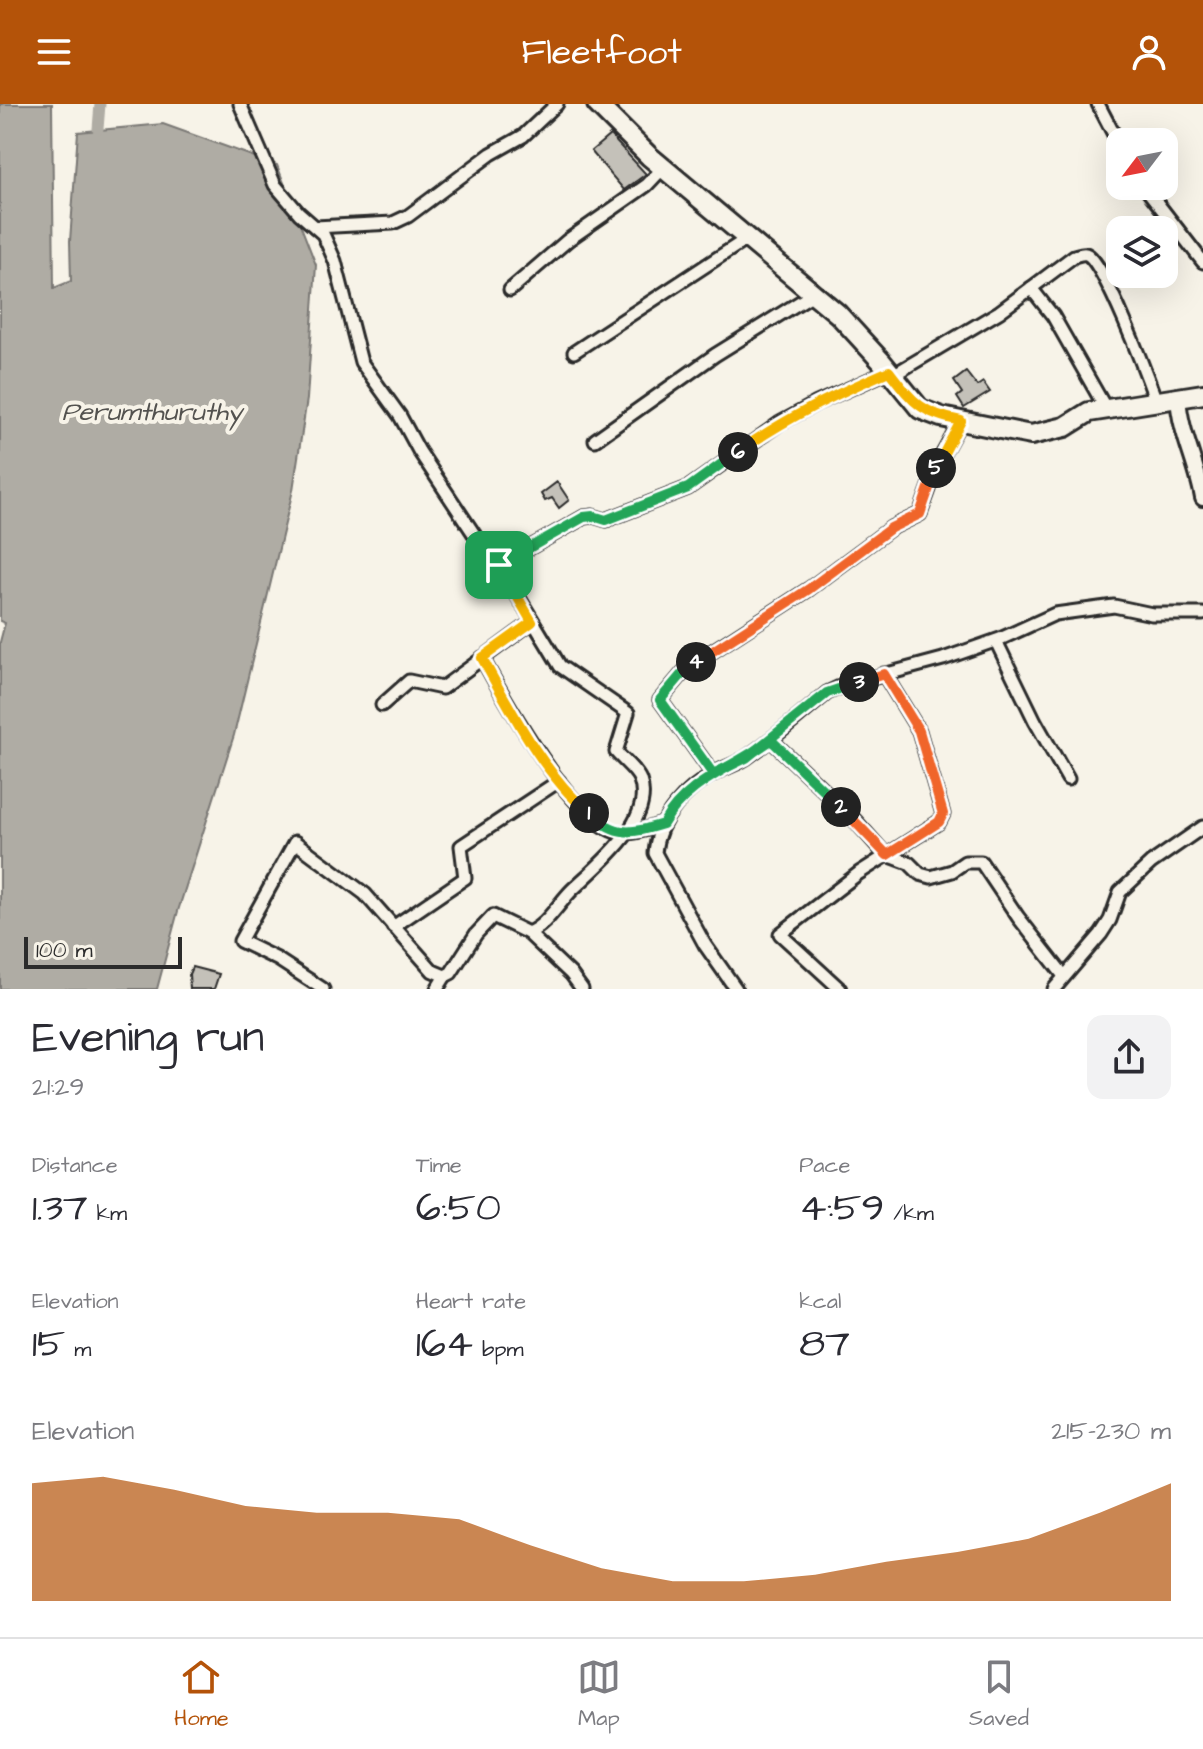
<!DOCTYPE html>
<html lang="en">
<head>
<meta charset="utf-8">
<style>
  :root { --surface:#fff; --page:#f2f2f3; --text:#2b2b33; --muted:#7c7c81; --line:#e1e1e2; --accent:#b45309 }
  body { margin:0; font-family:"Architects Daughter",sans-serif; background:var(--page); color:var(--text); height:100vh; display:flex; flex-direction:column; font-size:30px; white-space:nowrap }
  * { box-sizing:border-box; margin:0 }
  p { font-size:26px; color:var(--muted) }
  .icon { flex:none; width:44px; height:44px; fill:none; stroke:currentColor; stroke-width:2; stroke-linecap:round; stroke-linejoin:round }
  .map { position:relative; height:885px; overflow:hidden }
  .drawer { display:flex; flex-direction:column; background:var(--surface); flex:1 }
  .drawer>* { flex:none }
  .needle { width:52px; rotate:238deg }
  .controls { position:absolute; left:1106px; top:24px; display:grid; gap:16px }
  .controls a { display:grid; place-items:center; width:72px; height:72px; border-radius:16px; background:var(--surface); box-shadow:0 8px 32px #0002; font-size:40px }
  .scale { position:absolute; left:24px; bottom:20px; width:158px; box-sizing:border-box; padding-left:8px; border:4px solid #2b2b2b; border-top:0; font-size:22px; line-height:28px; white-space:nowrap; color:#2b2b2b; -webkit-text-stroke:6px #f7f3e8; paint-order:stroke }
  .pin { position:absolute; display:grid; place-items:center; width:68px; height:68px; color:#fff; margin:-34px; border-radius:16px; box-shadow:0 4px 12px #0006 }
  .km { position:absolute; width:40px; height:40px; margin:-20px; border-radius:50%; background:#222; color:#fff; font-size:22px; line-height:40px; text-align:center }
  .round { display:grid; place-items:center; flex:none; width:84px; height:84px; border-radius:16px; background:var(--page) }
  .headline { display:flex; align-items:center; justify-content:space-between; height:136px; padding:0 32px }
  h1 { font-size:44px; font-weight:600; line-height:60px }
  .stats { display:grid; grid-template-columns:repeat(3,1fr); gap:12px; height:136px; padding:8px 32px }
  .stats div { display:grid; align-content:center }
  .stats b { font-size:40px; font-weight:600 }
  .stats small { font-size:22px; font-weight:400 }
  .stats p { font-size:22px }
  .chart { height:224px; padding:16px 32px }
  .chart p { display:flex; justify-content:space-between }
  .chart svg { width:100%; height:144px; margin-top:8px; fill:var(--accent); opacity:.7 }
  header { display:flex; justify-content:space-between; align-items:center; height:104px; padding:0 32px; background:var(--accent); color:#fff; font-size:36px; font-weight:600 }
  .tab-bar { display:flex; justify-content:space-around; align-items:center; height:112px; border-top:2px solid var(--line); background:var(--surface); font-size:22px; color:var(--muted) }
  .tab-bar a { display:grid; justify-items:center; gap:4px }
  .tab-bar .on { color:var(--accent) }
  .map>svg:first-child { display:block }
</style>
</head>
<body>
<header><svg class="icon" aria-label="menu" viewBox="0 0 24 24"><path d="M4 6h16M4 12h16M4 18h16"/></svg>Fleetfoot<svg class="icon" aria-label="person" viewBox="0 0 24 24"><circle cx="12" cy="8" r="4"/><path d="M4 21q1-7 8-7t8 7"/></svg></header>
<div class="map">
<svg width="1203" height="885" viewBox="0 0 1203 885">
  <rect width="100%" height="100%" fill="#f7f3e8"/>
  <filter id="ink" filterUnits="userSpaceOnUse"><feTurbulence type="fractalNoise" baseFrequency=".0125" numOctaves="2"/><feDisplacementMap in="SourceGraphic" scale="16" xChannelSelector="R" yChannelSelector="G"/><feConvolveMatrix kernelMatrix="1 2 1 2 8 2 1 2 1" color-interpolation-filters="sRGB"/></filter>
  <g filter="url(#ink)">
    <polygon fill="#afaca4" stroke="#7a7874" stroke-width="2" points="0,0 52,0 54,184 71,177 70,137 78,28 163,20 277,61 316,161 307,295 293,386 234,631 178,807 157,885 0,885 0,538 5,519 0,517"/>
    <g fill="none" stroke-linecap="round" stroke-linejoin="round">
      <polyline stroke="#afaca4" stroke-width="11" points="98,25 100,0"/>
    </g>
    <g fill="#c4c1b9" stroke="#2b2b2b" stroke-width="2">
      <polygon points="610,31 646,70 624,86 591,47"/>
      <polygon points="966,268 977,282 983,278 990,288 964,304 957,293 962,289 954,277"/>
      <polygon points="557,378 569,396 559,404 552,394 545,397 541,390"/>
      <polygon points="192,863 219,870 214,885 190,885 189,870"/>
    </g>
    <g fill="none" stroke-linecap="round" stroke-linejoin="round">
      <defs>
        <g id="minor">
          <path d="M240,0L275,81L299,109L323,130L335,157L361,258L400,312L419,347L476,433L499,461L560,562L628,609L616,648C623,656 637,667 640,676C655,717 597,762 572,786C558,800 546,822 528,829L493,812L476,830L451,869L445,872L433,867L365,790L295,738L240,837L277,855L323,885"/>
          <polyline points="1098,0 1120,42"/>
          <polyline points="1144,82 1203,158"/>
          <polyline points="315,123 393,119 408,112 491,50 523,32 557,0"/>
          <polyline points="1031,184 1053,212 1106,305"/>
          <polyline points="510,186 568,136 647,81 663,64"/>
          <polyline points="574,248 748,134"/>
          <path d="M893,271L999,208L1074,152C1078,151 1082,149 1086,150C1103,154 1148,275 1156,297"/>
          <polyline points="595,336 715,251 813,190"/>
          <polyline points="499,461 584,413 593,412 606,416 688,384 780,319 817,299 889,267"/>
          <polyline points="996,537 1035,617 1068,675"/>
          <path d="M482,554C504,594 575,724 621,729C634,730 651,724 663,720"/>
          <polyline points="382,601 409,577 442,584 532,518"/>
          <polyline points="771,636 851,712 885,750 909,759 920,770 931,773 952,767 965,758 981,758 1018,813 1064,872"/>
          <polyline points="713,670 660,596 688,563 809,485 891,424 920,410 940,355 961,317"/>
          <polyline points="393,823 465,774 461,742 559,677"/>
          <polyline points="528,829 571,870 582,885"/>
          <polyline points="437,885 445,872"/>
          <path d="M736,885L705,841L655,749C658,714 686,684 717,668C728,662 740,659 750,651C777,632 802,610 827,589L842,582L943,555L1000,535L1055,510L1114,502L1152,510H1203"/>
          <polyline points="840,885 780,830 859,769 939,718 943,710 919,627 884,570"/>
          <polyline points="1054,885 1101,830 1110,816 1120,788 1151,759 1203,723"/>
        </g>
        <path id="tertiary" d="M1178,293C1180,329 1197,359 1203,394"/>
        <polyline id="primary" points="597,0 649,52 838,210 881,257 920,305 941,313 1031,331 1065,323 1089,308 1203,290"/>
      </defs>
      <use href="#minor" stroke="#2b2b2b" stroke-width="17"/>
      <use href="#tertiary" stroke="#2b2b2b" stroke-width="20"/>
      <use href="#primary" stroke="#2b2b2b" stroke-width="24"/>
      <use href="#minor" stroke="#f7f3e8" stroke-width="11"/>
      <use href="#tertiary" stroke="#f7f3e8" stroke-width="14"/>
      <use href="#primary" stroke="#f7f3e8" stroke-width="18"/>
    </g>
  </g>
  <g fill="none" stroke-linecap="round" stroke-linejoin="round" filter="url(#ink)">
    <defs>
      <path id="split-1" d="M499,461L532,518L482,554C512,608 542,668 589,709"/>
      <path id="split-2" d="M589,709C617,733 630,730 663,720C687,677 733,664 771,636L841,703"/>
      <polyline id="split-3" points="841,703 887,751 939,718 943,710 919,627 884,570 859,578"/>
      <polyline id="split-4" points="696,558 688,563 660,596 713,670 746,654 827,589 859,578"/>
      <polyline id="split-5" points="696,558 809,485 891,424 920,410 936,364"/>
      <path id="split-6" d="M738,348C786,314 836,290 889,267C913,298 920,309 961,317L936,364"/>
      <polyline id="split-7" points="499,461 584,413 593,412 606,416 688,384 738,348"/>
    </defs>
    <use href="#split-1" stroke="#fff" stroke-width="16"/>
    <use href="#split-2" stroke="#fff" stroke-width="16"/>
    <use href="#split-3" stroke="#fff" stroke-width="16"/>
    <use href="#split-4" stroke="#fff" stroke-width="16"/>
    <use href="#split-5" stroke="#fff" stroke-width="16"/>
    <use href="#split-6" stroke="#fff" stroke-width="16"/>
    <use href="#split-7" stroke="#fff" stroke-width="16"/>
    <use href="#split-1" stroke="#f5b400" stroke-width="10"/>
    <use href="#split-2" stroke="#22a559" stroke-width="10"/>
    <use href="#split-3" stroke="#f0652b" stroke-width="10"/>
    <use href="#split-4" stroke="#22a559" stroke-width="10"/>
    <use href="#split-5" stroke="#f0652b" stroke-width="10"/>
    <use href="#split-6" stroke="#f5b400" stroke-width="10"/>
    <use href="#split-7" stroke="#22a559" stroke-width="10"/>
  </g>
  <g text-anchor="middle" stroke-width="8" stroke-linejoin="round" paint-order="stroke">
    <g font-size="26" font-style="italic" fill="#53524f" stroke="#f7f3e8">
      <text x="152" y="316">Perumthuruthy</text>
    </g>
  </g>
</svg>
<div class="controls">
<a><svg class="needle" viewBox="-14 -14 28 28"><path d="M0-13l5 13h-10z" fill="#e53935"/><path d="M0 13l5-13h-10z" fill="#7c7c81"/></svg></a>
<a><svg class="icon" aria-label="layers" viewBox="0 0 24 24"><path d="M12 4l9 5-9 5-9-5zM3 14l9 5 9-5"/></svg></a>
</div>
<div class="scale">100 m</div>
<div class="pin" style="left:499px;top:461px;background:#1e9e55"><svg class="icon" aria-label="arrive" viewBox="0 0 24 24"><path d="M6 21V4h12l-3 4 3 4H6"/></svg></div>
<b class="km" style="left:589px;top:709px">1</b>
<b class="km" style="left:841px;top:703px">2</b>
<b class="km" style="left:859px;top:578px">3</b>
<b class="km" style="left:696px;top:558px">4</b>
<b class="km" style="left:936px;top:364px">5</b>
<b class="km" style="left:738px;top:348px">6</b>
</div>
<section class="drawer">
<div class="headline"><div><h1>Evening run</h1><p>21:29</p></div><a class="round"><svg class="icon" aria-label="share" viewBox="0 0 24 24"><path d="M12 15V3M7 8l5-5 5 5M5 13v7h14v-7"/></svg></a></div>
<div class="stats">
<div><p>Distance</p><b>1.37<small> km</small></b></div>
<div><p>Time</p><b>6:50</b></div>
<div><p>Pace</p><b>4:59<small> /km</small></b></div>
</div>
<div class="stats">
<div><p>Elevation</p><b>15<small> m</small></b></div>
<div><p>Heart rate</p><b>164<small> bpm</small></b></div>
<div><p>kcal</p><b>87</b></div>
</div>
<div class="chart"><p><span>Elevation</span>215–230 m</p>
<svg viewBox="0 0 160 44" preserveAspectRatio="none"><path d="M0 44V8L10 6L20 10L30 15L40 17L50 17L60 19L70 27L80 34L90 38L100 38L110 36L120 32L130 29L140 25L150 17L160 8V44z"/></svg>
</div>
</section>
<nav class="tab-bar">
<a class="on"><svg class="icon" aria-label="home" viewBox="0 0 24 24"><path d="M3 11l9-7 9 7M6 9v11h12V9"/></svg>Home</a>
<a><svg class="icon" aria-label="map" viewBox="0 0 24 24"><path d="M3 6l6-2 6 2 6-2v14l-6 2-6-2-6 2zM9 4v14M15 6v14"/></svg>Map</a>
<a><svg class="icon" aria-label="saved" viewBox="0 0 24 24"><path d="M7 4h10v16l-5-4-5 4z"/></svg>Saved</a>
</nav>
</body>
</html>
